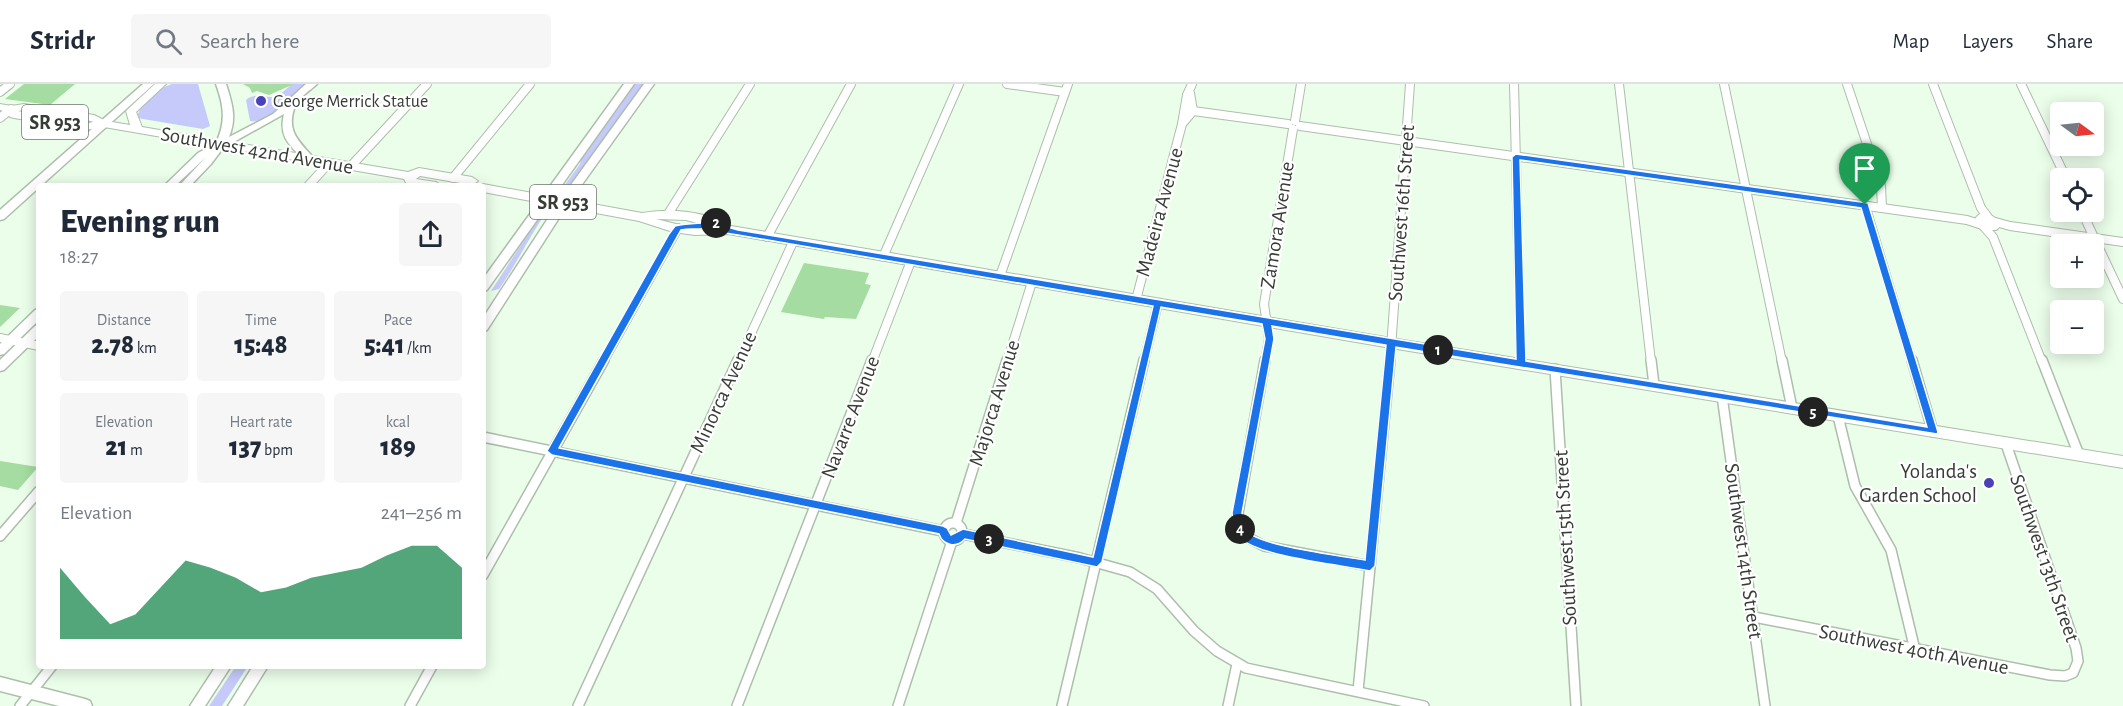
<!DOCTYPE html>
<html lang="en">
<head>
<meta charset="utf-8">
<style>
  :root { --surface:#fff; --page:#f6f6f7; --text:#1f2937; --muted:#747a83; --line:#e0e1e3; --accent:#0b8043 }
  body { margin:0; font-family:"Alegreya Sans",sans-serif; background:var(--page); color:var(--text); height:100vh; display:flex; flex-direction:column; font-size:22px; white-space:nowrap }
  * { box-sizing:border-box; margin:0 }
  p { font-size:20px; color:var(--muted) }
  .icon { flex:none; width:33px; height:33px; fill:none; stroke:currentColor; stroke-width:2; stroke-linecap:round; stroke-linejoin:round }
  .map { position:relative; flex:1; overflow:hidden }
  .sheet { position:absolute; left:36px; top:99px; width:450px; height:486px; display:flex; flex-direction:column; background:var(--surface); border-radius:6px; box-shadow:0 3px 15px #0003 }
  .sheet>* { flex:none }
  .needle { width:39px; rotate:105deg }
  .fabs { position:absolute; left:2050px; top:18px; display:grid; gap:12px }
  .fabs a { display:grid; place-items:center; width:54px; height:54px; border-radius:6px; background:var(--surface); box-shadow:0 3px 15px #0003; font-size:30px }
  .pin { position:absolute; display:grid; place-items:center; width:51px; height:51px; color:#fff; margin:-62px -26px; border-radius:50% 50% 50% 0; rotate:-45deg; box-shadow:0 0 6px #0007 }
  .pin .icon { rotate:45deg }
  .km { position:absolute; width:30px; height:30px; margin:-15px; border-radius:50%; background:#222; color:#fff; font-size:16px; line-height:30px; text-align:center }
  .round { display:grid; place-items:center; flex:none; width:63px; height:63px; border-radius:6px; background:var(--page) }
  .head { display:flex; align-items:center; justify-content:space-between; height:102px; padding:0 24px }
  h1 { font-size:33px; font-weight:800; line-height:45px }
  .figures { display:grid; grid-template-columns:repeat(3,1fr); gap:9px; height:102px; padding:6px 24px }
  .figures div { display:grid; align-content:center; border-radius:6px; background:var(--page); text-align:center }
  .figures b { font-size:26px; font-weight:800 }
  .figures small { font-size:16px; font-weight:400 }
  .figures p { font-size:16px }
  .chart { height:168px; padding:12px 24px }
  .chart p { display:flex; justify-content:space-between }
  .chart svg { width:100%; height:108px; margin-top:6px; fill:var(--accent); opacity:.7 }
  header { display:flex; align-items:center; gap:36px; box-sizing:border-box; height:84px; padding:0 30px; background:var(--surface); border-bottom:2px solid var(--line) }
  header strong { font-size:28px }
  nav { display:flex; gap:33px; margin-inline-start:auto; font-size:21px }
  .search { width:420px; height:54px; background:var(--page); display:flex; align-items:center; gap:15px; box-sizing:border-box; padding:0 21px; border-radius:6px; color:var(--muted); font-size:22px }
  .map>svg:first-child { display:block }
</style>
</head>
<body>
<header>
<strong>Stridr</strong>
<div class="search"><svg class="icon" aria-label="search" viewBox="0 0 24 24"><circle cx="10" cy="10" r="6"/><path d="M15 15l6 6"/></svg>Search here</div>
<nav><a>Map</a><a>Layers</a><a>Share</a></nav>
</header>
<div class="map">
<svg width="2123" height="622" viewBox="0 0 2123 622">
  <rect width="100%" height="100%" fill="#ebfeea"/>
  <g fill="#c5cafa">
    <path d="M172,0H198L210,42L203,45L137,34C139,19 159,4 172,0Z"/>
    <path d="M292,0H307C295,12 267,40 250,37L246,16C255,8 266,14 277,13Z"/>
    <polygon points="633,0 645,0 571,104 564,102 580,80 582,71"/>
    <path d="M541,130H545C528,155 516,181 499,205L491,207Z"/>
    <polygon points="236,582 248,582 222,622 209,622"/>
  </g>
  <g fill="#a4dca1">
    <polygon points="24,0 75,0 50,21 5,15"/>
    <polygon points="243,0 294,0 269,11 257,7 252,9 250,4"/>
    <polygon points="804,179 869,189 865,200 871,201 856,235 825,233 824,235 781,228"/>
    <polygon points="0,221 20,224 0,243"/>
    <polygon points="0,377 38,383 18,406 0,402"/>
  </g>
  <g fill="none" stroke-linecap="round" stroke-linejoin="round">
    <defs>
      <g id="street-far1">
        <polyline points="1007,0 1065,8"/>
        <polyline points="1514,0 1521,278"/>
        <polyline points="1619,0 1651,278"/>
        <polyline points="1724,0 1782,278"/>
        <polyline points="1847,0 1881,102 1882,124"/>
        <polyline points="1933,0 1981,124 1990,136"/>
        <polyline points="2021,0 2066,94"/>
        <polyline points="0,8 10,0"/>
        <polyline points="1190,9 1193,27 1182,40 1187,11 1192,0"/>
        <polyline points="1186,26 1288,40"/>
        <polyline points="0,34 11,25"/>
        <polyline points="1295,37 1301,0"/>
        <polyline points="1300,42 1967,136 1982,141"/>
        <polyline points="351,82 427,0"/>
        <polyline points="453,94 530,0"/>
        <polyline points="308,102 329,79"/>
        <polyline points="1865,121 1912,278"/>
        <polyline points="2082,128 2123,215"/>
        <polyline points="668,130 750,0"/>
        <polygon points="1981,134 1991,136 1995,142 1983,142 1979,136"/>
        <polyline points="1992,137 2010,142 2123,158"/>
        <polyline points="1984,143 1993,153 2042,278"/>
        <polyline points="767,153 851,0"/>
        <polyline points="883,173 959,0"/>
        <polyline points="1000,192 1068,0"/>
        <polyline points="1136,216 1182,40"/>
        <polyline points="0,254 39,262"/>
        <polyline points="603,278 678,144"/>
        <polyline points="738,278 793,158"/>
        <polyline points="872,278 911,177"/>
        <polyline points="1007,278 1032,198"/>
        <polyline points="1144,278 1158,219"/>
        <polyline points="1265,278 1269,255 1264,220 1293,45"/>
        <polyline points="1390,278 1410,0"/>
      </g>
      <g id="street">
        <polyline points="1265,276 1237,435 1243,451 1264,462 1370,482"/>
        <polyline points="1521,276 1521,280"/>
        <polyline points="1651,276 1654,301"/>
        <polyline points="1782,276 1792,324"/>
        <polyline points="1912,276 1933,348"/>
        <polyline points="2042,276 2079,371"/>
        <polyline points="1555,285 1576,622"/>
        <polyline points="1722,312 1765,622"/>
        <polyline points="1838,332 1855,402 1891,466 1915,566"/>
        <polyline points="483,353 943,447"/>
        <circle cx="953" cy="448" r="9"/>
        <polyline points="956,439 1007,276"/>
        <polyline points="963,450 1080,474 1130,488 1157,505 1194,547 1217,567 1246,584 1424,622"/>
        <polyline points="0,452 39,407"/>
        <polyline points="483,491 604,276"/>
        <polyline points="1754,533 2050,591 2065,592 2073,589 2078,577 2076,564 2006,360"/>
        <polyline points="1358,607 1390,276"/>
        <polyline points="20,622 52,582"/>
        <polyline points="410,622 432,582"/>
        <polyline points="578,622 738,276"/>
        <polyline points="737,622 872,276"/>
        <polyline points="898,622 952,457"/>
        <polyline points="1062,622 1144,276"/>
        <polyline points="1228,622 1237,580"/>
      </g>
      <g id="secondary">
        <polygon points="143,0 154,0 4,135 0,136 0,126"/>
        <path d="M216,0H226C232,19 237,34 229,53L273,30L306,0H317C311,6 299,13 296,20C285,45 297,56 314,74V78H306C291,62 278,54 284,30L223,64L211,80L190,102H179L206,73L175,102H164L198,69L216,59C226,38 224,22 216,0Z"/>
        <polygon points="624,0 634,0 487,206 483,207 483,195"/>
        <polygon points="644,0 654,0 568,120 487,246 483,247 483,234 560,116"/>
        <polygon points="39,225 39,236 4,270 0,271 0,260 35,226"/>
        <polygon points="39,241 39,252 4,286 0,287 0,276 35,242"/>
        <polygon points="216,582 231,582 205,622 190,622"/>
        <polygon points="253,582 268,582 243,622 228,622"/>
        <polygon points="0,593 85,615 90,617 92,622 59,622 0,607"/>
      </g>
      <g id="primary">
        <path d="M155,0H166L136,28L142,43L408,88L419,84L472,93L478,97L472,101L420,92L416,95L436,98L442,102L407,101L404,95L104,43L85,46L14,34L10,33L7,28L0,26V20L11,22L24,20L94,31L106,37L130,41L126,27ZM24,26L91,37L93,38L85,40L18,27Z"/>
        <path d="M483,100L642,129C673,124 704,127 731,142L1391,254L2123,372V384L1391,264L728,150L695,151L673,148L639,137L483,108V102H478ZM656,135L686,136L712,143L684,142Z"/>
      </g>
    </defs>
    <use href="#street-far1" stroke="#adbeac" stroke-width="10"/>
    <use href="#street" stroke="#adbeac" stroke-width="12"/>
    <use href="#secondary" stroke="#adbeac" stroke-width="3"/>
    <use href="#primary" stroke="#adbeac" stroke-width="2"/>
    <use href="#street-far1" stroke="#fff" stroke-width="8"/>
    <use href="#street" stroke="#fff" stroke-width="9"/>
    <use href="#secondary" fill="#fff" fill-rule="evenodd"/>
    <use href="#primary" fill="#fff" fill-rule="evenodd"/>
  </g>
  <path fill="#1a73e8" stroke="#fff" stroke-width="1.5" fill-rule="evenodd" d="M1516,70L1868,119L1938,348L1937,350L1396,263L1375,482L1370,487C1340,481 1262,473 1241,455C1234,449 1233,437 1232,429L1265,255L1262,240L1161,223L1102,478L1097,483L965,455C957,464 943,462 939,450L552,371L547,367L669,150L675,142C689,138 703,141 716,136L731,144L738,146L1516,275L1512,73ZM1520,76L1861,124L1927,343L1526,277ZM716,142L725,149L738,151L1153,222L1093,473L963,445L951,451L947,444L943,442L559,364L681,146C693,143 705,148 716,142ZM1272,242L1386,261L1365,476C1342,472 1259,462 1247,447C1243,442 1243,435 1242,429L1274,255Z"/>
  <g fill="#4841b7" stroke="#fff" stroke-width="2">
    <circle cx="261" cy="17" r="6"/>
    <circle cx="1989" cy="399" r="6"/>
  </g>
  <g text-anchor="middle" stroke-width="4.5" stroke-linejoin="round" paint-order="stroke">
    <g font-size="18" fill="#363d35" stroke="#fff" text-anchor="start">
      <text x="273" y="23">George Merrick Statue</text>
    </g>
    <g fill="#fff" stroke="#727772" stroke-width="1.5">
      <rect x="22" y="21" width="66" height="34" rx="4.5"/>
      <rect x="530" y="101" width="66" height="34" rx="4.5"/>
    </g>
    <g font-size="20" font-weight="bold" fill="#363d35">
      <text x="55" y="45">SR 953</text>
      <text x="563" y="125">SR 953</text>
    </g>
    <g font-size="21" fill="#363d35" stroke="#fff">
      <text transform="translate(257 66) rotate(10)" y="7">Southwest 42nd Avenue</text>
      <text transform="translate(1159 128) rotate(-75)" y="7">Madeira Avenue</text>
      <text transform="translate(1401 129) rotate(-86)" y="7">Southwest 16th Street</text>
      <text transform="translate(1277 141) rotate(-81)" y="7">Zamora Avenue</text>
      <text transform="translate(723 308) rotate(-65)" y="7">Minorca Avenue</text>
      <text transform="translate(994 319) rotate(-73)" y="7">Majorca Avenue</text>
      <text transform="translate(850 333) rotate(-69)" y="7">Navarre Avenue</text>
      <text transform="translate(1565 454) rotate(-93)" y="7">Southwest 15th Street</text>
      <text transform="translate(1744 467) rotate(82)" y="7">Southwest 14th Street</text>
      <text transform="translate(2045 474) rotate(71)" y="7">Southwest 13th Street</text>
      <text transform="translate(1914 565) rotate(11)" y="7">Southwest 40th Avenue</text>
    </g>
    <g font-size="21" fill="#363d35" stroke="#fff" text-anchor="end">
      <text x="1977" y="394">Yolanda's<tspan x="1977" dy="24">Garden School</tspan></text>
    </g>
  </g>
</svg>
<div class="fabs">
<a><svg class="needle" viewBox="-14 -14 28 28"><path d="M0-13l5 13h-10z" fill="#e53935"/><path d="M0 13l5-13h-10z" fill="#747a83"/></svg></a>
<a><svg class="icon" aria-label="locate" viewBox="0 0 24 24"><circle cx="12" cy="12" r="6"/><path d="M12 2v4M12 18v4M2 12h4M18 12h4"/></svg></a>
<a>+</a>
<a>−</a>
</div>
<div class="pin" style="left:1865px;top:121px;background:#1e9e55"><svg class="icon" aria-label="arrive" viewBox="0 0 24 24"><path d="M6 21V4h12l-3 4 3 4H6"/></svg></div>
<b class="km" style="left:1438px;top:266px">1</b>
<b class="km" style="left:716px;top:139px">2</b>
<b class="km" style="left:989px;top:455px">3</b>
<b class="km" style="left:1240px;top:445px">4</b>
<b class="km" style="left:1813px;top:328px">5</b>
<section class="sheet">
<div class="head"><div><h1>Evening run</h1><p>18:27</p></div><a class="round"><svg class="icon" aria-label="share" viewBox="0 0 24 24"><path d="M12 15V3M7 8l5-5 5 5M5 13v7h14v-7"/></svg></a></div>
<div class="figures">
<div><p>Distance</p><b>2.78<small> km</small></b></div>
<div><p>Time</p><b>15:48</b></div>
<div><p>Pace</p><b>5:41<small> /km</small></b></div>
</div>
<div class="figures">
<div><p>Elevation</p><b>21<small> m</small></b></div>
<div><p>Heart rate</p><b>137<small> bpm</small></b></div>
<div><p>kcal</p><b>189</b></div>
</div>
<div class="chart"><p><span>Elevation</span>241–256 m</p>
<svg viewBox="0 0 160 44" preserveAspectRatio="none"><path d="M0 44V15L10 27L20 38L30 34L40 23L50 12L60 15L70 19L80 25L90 23L100 19L110 17L120 15L130 10L140 6L150 6L160 15V44z"/></svg>
</div>
</section>
</div>
</body>
</html>
